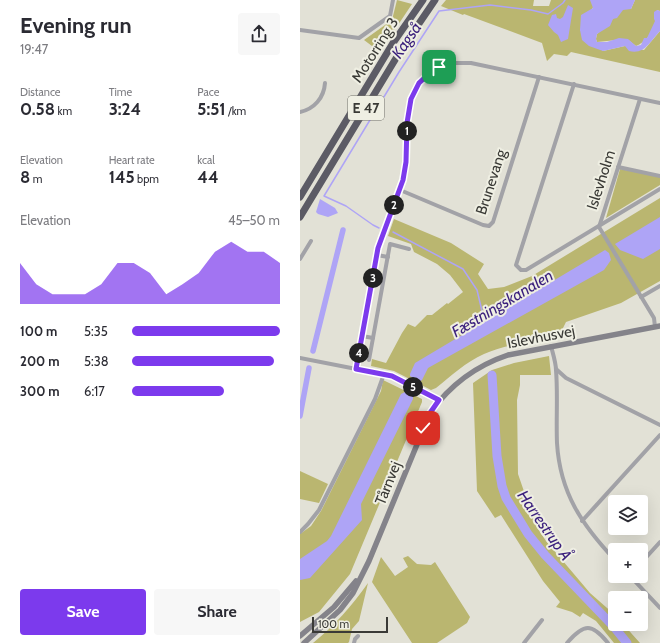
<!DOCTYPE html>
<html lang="en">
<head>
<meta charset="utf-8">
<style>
  :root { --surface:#fff; --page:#f7f7f7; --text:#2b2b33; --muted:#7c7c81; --accent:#7c3aed }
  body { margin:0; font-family:Cabin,sans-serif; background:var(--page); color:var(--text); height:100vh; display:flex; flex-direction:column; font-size:15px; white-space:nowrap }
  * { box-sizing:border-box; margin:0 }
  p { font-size:13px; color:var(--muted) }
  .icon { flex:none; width:22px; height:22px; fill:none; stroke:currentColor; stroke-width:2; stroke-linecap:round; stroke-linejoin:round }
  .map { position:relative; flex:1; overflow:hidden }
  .drawer { display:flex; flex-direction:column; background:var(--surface); width:300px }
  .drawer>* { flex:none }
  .fabs { position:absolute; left:308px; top:495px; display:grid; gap:8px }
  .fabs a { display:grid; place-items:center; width:40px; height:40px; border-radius:4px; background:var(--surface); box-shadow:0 4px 16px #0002; font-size:20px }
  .scale { position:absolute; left:12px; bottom:10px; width:76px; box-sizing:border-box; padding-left:4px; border:2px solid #3a3a36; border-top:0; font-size:11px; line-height:14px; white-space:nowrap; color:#3a3a36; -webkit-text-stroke:3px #efefe3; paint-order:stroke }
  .pin { position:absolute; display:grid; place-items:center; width:34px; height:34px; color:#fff; margin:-17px; border-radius:8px; box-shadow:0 2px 6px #0006 }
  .km { position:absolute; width:20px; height:20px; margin:-10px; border-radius:50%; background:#222; color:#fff; font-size:11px; line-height:20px; text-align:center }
  .round { display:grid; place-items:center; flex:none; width:42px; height:42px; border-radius:4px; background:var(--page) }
  .headline { display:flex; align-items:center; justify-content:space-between; height:68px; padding:0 20px }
  h1 { font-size:22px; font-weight:700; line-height:30px }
  .metrics { display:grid; grid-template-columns:repeat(3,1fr); gap:6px; height:68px; padding:4px 20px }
  .metrics div { display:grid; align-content:center }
  .metrics b { font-size:17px; font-weight:700 }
  .metrics small { font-size:11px; font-weight:400 }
  .metrics p { font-size:11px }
  .chart { height:112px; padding:8px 20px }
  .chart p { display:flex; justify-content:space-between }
  .chart svg { width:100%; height:72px; margin-top:4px; fill:var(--accent); opacity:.7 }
  .action { display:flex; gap:8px; margin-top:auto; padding:8px 20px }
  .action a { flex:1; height:46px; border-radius:4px; background:var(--accent); color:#fff; font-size:16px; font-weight:700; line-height:46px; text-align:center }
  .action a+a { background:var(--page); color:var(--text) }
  ul { padding:0 20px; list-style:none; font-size:13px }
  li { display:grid; grid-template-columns:64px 48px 1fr; align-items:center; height:30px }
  li i { height:10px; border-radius:5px; background:var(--accent) }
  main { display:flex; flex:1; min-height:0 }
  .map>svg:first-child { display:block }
</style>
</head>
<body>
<main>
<section class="drawer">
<div class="headline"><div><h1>Evening run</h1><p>19:47</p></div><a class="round"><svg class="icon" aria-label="share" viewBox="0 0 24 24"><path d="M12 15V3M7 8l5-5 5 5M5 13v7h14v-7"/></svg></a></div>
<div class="metrics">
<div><p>Distance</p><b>0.58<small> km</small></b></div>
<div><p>Time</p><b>3:24</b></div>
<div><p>Pace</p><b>5:51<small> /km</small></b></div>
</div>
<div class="metrics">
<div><p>Elevation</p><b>8<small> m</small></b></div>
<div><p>Heart rate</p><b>145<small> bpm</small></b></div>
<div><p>kcal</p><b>44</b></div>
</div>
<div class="chart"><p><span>Elevation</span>45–50 m</p>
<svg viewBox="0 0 160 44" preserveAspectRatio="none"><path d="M0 44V19L10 32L20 38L30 38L40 38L50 32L60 19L70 19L80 25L90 38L100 32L110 25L120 12L130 6L140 12L150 12L160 19V44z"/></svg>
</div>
<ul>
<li><b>100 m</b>5:35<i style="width:100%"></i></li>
<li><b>200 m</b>5:38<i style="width:96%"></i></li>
<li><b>300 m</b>6:17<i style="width:62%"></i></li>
</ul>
<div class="action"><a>Save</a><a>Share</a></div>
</section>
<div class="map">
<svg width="360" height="643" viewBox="0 0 360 643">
  <rect width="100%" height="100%" fill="#e2e1d6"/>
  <g fill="#bab670">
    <polygon points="97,0 112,4 80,52 64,40 92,20"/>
    <polygon points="146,0 234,0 233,6 249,6 251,0 295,0 296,2 280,30 303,51 325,46 344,50 360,31 360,72 271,52 267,56 254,54 247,61 242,43 164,14 163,15 141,6"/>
    <path d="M335,0H360V11L357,10C357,14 358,18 357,21C355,30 345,43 336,46L327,39L297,42L296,39L297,34L325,7L331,9Z"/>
    <polygon points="320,169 360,177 360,185 306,218"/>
    <path d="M360,198V281L321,303L266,322L259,336C234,341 207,344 184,354C166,362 151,376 136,388L131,390L94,371L71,366L72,359L86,363L102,333L108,324L115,327L127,315H132L147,303L148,304L163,292L150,275L137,264L114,252L111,244L88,236L94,219L151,243L184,264L178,274L188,289L204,287L232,276Z"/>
    <polygon points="249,356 251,375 220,375 220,385 217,400 218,474 236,526 246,541 290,593 315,615 315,624 323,624 340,643 314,643 296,621 283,613 280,617 272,612 256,607 260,602 243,581 201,515 195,518 177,491 173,383 192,370 214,363"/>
    <polygon points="83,380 122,399 122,402 50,574 19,612 0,622 0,534 11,526 21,511 81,391"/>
    <polygon points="0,471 28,484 19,503 0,499"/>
    <polygon points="108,556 117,564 131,565 135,562 170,617 167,623 137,643 112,643 72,582 81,557 95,576 108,567 103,558"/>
    <path d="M68,583L59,621L52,629L49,642L48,643H13C35,625 51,607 68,583Z"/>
  </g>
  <g fill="#aea4f6">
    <path d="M290,0H335L331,9L323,10L317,18L313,19L310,26L297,34L296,39L297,42H307L319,38L328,39L336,46L341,45L344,38H347L355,21L354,19V12L357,10L360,11V31C350,41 345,55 329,51L325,46L303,51L289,46L282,40L280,30L281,15L293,8Z"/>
    <polygon points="268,5 273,8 268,39 261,42 258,35 254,32 248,25 252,15 256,14 257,18 260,19 263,17"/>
    <polygon points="20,199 35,208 38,213 28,217 18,214 16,212"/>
    <polygon points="360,217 360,249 343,259 320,250 315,244"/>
    <polygon points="305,250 309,253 311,260 304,270 128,368 122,380 119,382 110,376 110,374 115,363"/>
    <polygon points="105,392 113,395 113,399 61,504 62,520 10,578 0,580 0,559 27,541 31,536 101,394"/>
  </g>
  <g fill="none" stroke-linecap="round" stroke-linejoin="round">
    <g stroke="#aea4f6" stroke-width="1.5">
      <polyline points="79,228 73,225 46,206 24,196 99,72 139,11 190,5 231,10 248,14 263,3 265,0"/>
      <polyline points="93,232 163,269 177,290 182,311"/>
    </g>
    <g stroke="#aea4f6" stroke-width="5.5">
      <polyline points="13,351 43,230"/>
      <polyline points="0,416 9,368"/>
    </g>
    <polyline stroke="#aea4f6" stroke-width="9" points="192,375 197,456 202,486 206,498 228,534 245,555 314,627 327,643"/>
    <g stroke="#a2a2a7" stroke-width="4">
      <polyline points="0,30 59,38 90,16 93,0"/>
      <polyline points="274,84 216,265 221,270 226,270 360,189"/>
      <polyline points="340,99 299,227 354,318 355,327"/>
      <path d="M0,112C14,109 24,98 25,83"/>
      <polyline points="318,167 360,176"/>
      <polyline points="100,190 183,225 189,226 193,222 239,77"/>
      <polyline points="77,255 88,257"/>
      <polyline points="0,259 11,241"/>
      <polyline points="341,297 360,286"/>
      <polyline points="62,336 73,338"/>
      <path d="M251,346C253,354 256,363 256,370C258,394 256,419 257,443C260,493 282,525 315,560"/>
      <polyline points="0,358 92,376 139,400"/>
      <polyline points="69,360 90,244 109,249"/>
      <polyline points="56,369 78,249 103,180 106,163 107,123 111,99 119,83 132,71 152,63 171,63 360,103"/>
      <polyline points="256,369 266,378 360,425"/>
      <polyline points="282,521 360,435"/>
      <polyline points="0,532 8,524 19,510 75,399 84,374"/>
      <polyline points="341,563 360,542"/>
      <polyline points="330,576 360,608"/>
      <polyline points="54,643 55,639 58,636"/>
      <polyline points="224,643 242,620"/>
      <path d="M267,643C284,623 292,623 308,643"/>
    </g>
    <g stroke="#84838a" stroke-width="5.5">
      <polyline points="0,636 34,607 56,581"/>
      <path d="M4,643L40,610L53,593L69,561L130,413C150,385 175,366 208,355L360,326"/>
    </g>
    <g stroke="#5c5b65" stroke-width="7">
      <polyline points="0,197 93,43 123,0"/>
      <polyline points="0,217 101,50 135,0"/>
    </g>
  </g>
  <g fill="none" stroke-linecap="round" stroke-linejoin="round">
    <defs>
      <polyline id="route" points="123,428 130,413 139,400 92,376 56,369 78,248 103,180 106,162 107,123 111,99 119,83 132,71 139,67"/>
    </defs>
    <use href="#route" stroke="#fff" stroke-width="8"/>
    <use href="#route" stroke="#7c3aed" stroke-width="5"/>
  </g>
  <g text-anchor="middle" stroke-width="4" stroke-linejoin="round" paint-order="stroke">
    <rect fill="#efefe3" stroke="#70706a" stroke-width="1" x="48" y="96" width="36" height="24" rx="3"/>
    <g font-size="14" font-weight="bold" fill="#3a3a36">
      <text x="66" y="113">E 47</text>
    </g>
    <g font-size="15" fill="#3a3a36" stroke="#efefe3">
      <text transform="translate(75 50) rotate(-58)" y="5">Motorring 3</text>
      <text transform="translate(301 180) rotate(-72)" y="5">Islevholm</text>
      <text transform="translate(191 182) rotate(-72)" y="5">Brunevang</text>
      <text transform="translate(241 337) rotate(-11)" y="5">Islevhusvej</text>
      <text transform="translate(88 483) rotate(-68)" y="5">Tårnvej</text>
    </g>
    <g font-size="16" font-style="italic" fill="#391e7c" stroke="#efefe3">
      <text transform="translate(106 40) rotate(-56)" y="6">Kagså</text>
      <text transform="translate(202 303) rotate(-31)" y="6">Fæstningskanalen</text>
      <text transform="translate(245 525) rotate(55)" y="6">Harrestrup Å</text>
    </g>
  </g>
</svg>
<div class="fabs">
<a><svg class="icon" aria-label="layers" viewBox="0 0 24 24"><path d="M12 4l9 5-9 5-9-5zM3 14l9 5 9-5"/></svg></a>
<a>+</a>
<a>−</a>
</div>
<div class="scale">100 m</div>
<div class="pin" style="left:139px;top:67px;background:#1e9e55"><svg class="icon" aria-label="arrive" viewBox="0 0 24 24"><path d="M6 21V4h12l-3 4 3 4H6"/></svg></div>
<div class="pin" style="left:123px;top:428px;background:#d93025"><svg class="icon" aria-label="check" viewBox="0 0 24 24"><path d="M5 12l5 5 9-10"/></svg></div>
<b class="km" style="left:107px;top:131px">1</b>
<b class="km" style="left:94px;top:205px">2</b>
<b class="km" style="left:73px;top:278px">3</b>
<b class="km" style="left:59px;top:353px">4</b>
<b class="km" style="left:113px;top:387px">5</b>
</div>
</main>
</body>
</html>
